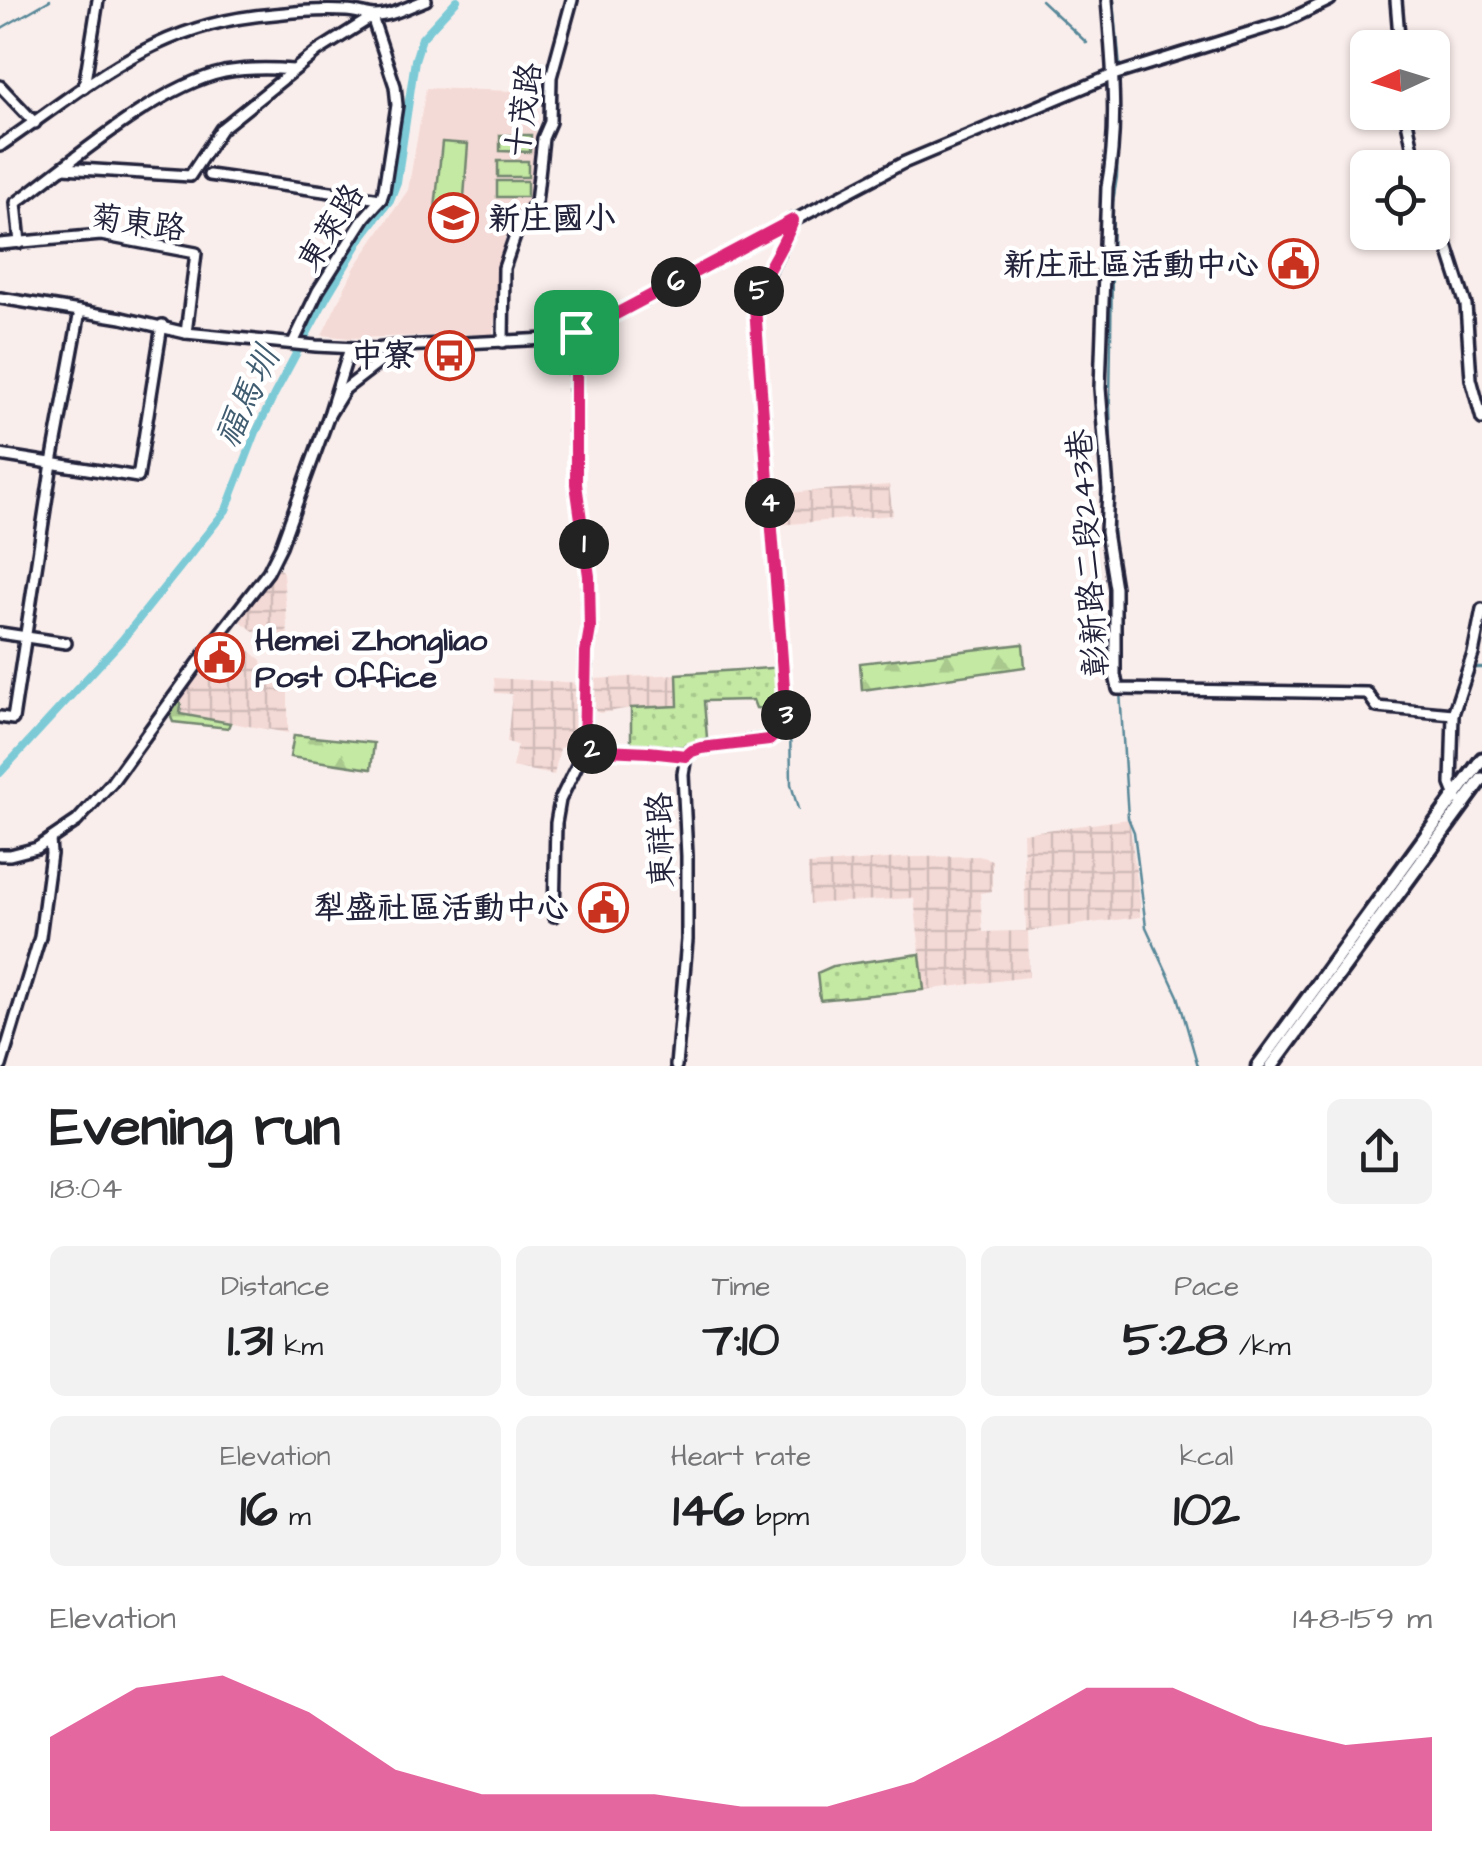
<!DOCTYPE html>
<html lang="en">
<head>
<meta charset="utf-8">
<style>
  :root { --surface:#fff; --page:#f2f2f2; --text:#202124; --muted:#757577; --accent:#db2777 }
  body { margin:0; font-family:"Architects Daughter","LXGW WenKai TC",sans-serif; background:var(--page); color:var(--text); height:100vh; display:flex; flex-direction:column; font-size:38px; white-space:nowrap }
  * { box-sizing:border-box; margin:0 }
  p { font-size:32px; color:var(--muted) }
  .icon { flex:none; width:55px; height:55px; fill:none; stroke:currentColor; stroke-width:2; stroke-linecap:round; stroke-linejoin:round }
  .map { position:relative; height:1066px; overflow:hidden }
  .side { display:flex; flex-direction:column; background:var(--surface); flex:1 }
  .side>* { flex:none }
  .needle { width:65px; rotate:266deg }
  .buttons { position:absolute; left:1350px; top:30px; display:grid; gap:20px }
  .buttons a { display:grid; place-items:center; width:100px; height:100px; border-radius:15px; background:var(--surface); box-shadow:0 2px 8px #0004; font-size:50px }
  .pin { position:absolute; display:grid; place-items:center; width:85px; height:85px; color:#fff; margin:-42px; border-radius:20px; box-shadow:0 5px 15px #0006 }
  .km { position:absolute; width:50px; height:50px; margin:-25px; border-radius:50%; background:#222; color:#fff; font-size:28px; line-height:50px; text-align:center }
  .round { display:grid; place-items:center; flex:none; width:105px; height:105px; border-radius:15px; background:var(--page) }
  .overview { display:flex; align-items:center; justify-content:space-between; height:170px; padding:0 50px }
  h1 { font-size:55px; font-weight:700; line-height:75px }
  .stats { display:grid; grid-template-columns:repeat(3,1fr); gap:15px; height:170px; padding:10px 50px }
  .stats div { display:grid; align-content:center; border-radius:15px; background:var(--page); text-align:center }
  .stats b { font-size:50px; font-weight:700 }
  .stats small { font-size:28px; font-weight:400 }
  .stats p { font-size:28px }
  .chart { height:280px; padding:20px 50px }
  .chart p { display:flex; justify-content:space-between }
  .chart svg { width:100%; height:180px; margin-top:10px; fill:var(--accent); opacity:.7 }
  .map>svg:first-child { display:block }
</style>
</head>
<body>
<div class="map">
<svg width="1482" height="1066" viewBox="0 0 1482 1066">
  <defs>
    <pattern id="industrial-grid" width="8" height="8" patternUnits="userSpaceOnUse" patternTransform="scale(2.5)"><rect width="8" height="8" fill="#f4dad6"/><path d="M0 4h8M4 0v8" fill="none" stroke="#d1bbb9"/></pattern>
    <pattern id="grass-dots" width="8" height="8" patternUnits="userSpaceOnUse" patternTransform="scale(2.5)"><rect width="8" height="8" fill="#c4e9a3"/><path d="M2 2h.1M6 6h.1" fill="none" stroke="#a8c88d" stroke-width="1.8" stroke-linecap="round"/></pattern>
    <pattern id="forest-firs" width="22" height="20" patternUnits="userSpaceOnUse" patternTransform="scale(2.5)"><rect width="22" height="20" fill="#c4e9a3"/><path d="M5 1l3.5 6h-7zM16 11l3.5 6h-7z" fill="#a8c88d"/></pattern>
  </defs>
  <rect width="100%" height="100%" fill="#faeeec"/>
  <filter id="ink" filterUnits="userSpaceOnUse"><feTurbulence type="fractalNoise" baseFrequency=".01" numOctaves="2"/><feDisplacementMap in="SourceGraphic" scale="20" xChannelSelector="R" yChannelSelector="G"/><feConvolveMatrix kernelMatrix="1 2 1 2 8 2 1 2 1" color-interpolation-filters="sRGB"/></filter>
  <g filter="url(#ink)">
    <polygon fill="#f4dad6" points="426,88 540,92 529,198 505,238 493,334 349,338 322,335 355,267 408,190"/>
    <g fill="url(#industrial-grid)">
      <polygon points="889,485 893,515 778,525 775,494"/>
      <polygon points="277,569 281,570 283,573 288,636 263,638 239,620"/>
      <polygon points="248,649 261,660 263,679 288,680 288,733 180,714 181,704 179,700 212,656 232,669"/>
      <polygon points="677,674 679,706 631,708 600,713 595,711 594,679"/>
      <polygon points="494,678 583,683 585,743 571,744 560,748 554,775 512,767 517,745 507,742 512,694 495,693"/>
      <polygon points="1129,819 1140,901 1140,917 1028,931 1029,977 924,990 914,898 810,904 808,865 912,857 979,856 992,860 992,891 980,893 983,932 1026,931 1023,833"/>
    </g>
    <g fill="url(#grass-dots)" stroke="#73866f" stroke-width="2.5">
      <polygon points="785,667 787,710 756,708 753,700 704,701 707,738 694,743 689,747 631,744 631,708 678,706 677,674"/>
      <polygon points="920,954 924,990 820,1000 817,973 833,966"/>
    </g>
    <g fill="url(#forest-firs)" stroke="#73866f" stroke-width="2.5">
      <polygon points="1023,644 1025,667 862,690 860,663"/>
      <polygon points="179,700 181,704 180,714 230,723 228,728 173,722 170,715"/>
      <polygon points="294,735 374,743 371,769 290,757"/>
    </g>
    <g fill="#c4e9a3" stroke="#73866f" stroke-width="2.5">
      <polygon points="500,135 531,135 530,152 500,151"/>
      <polygon points="442,142 468,144 463,211 435,209"/>
      <rect x="498" y="161" width="30" height="16"/>
      <rect x="497" y="181" width="30" height="16"/>
    </g>
    <g fill="none" stroke-linecap="round" stroke-linejoin="round">
      <g stroke="#578798" stroke-width="2.5">
        <polyline points="1041,0 1087,43"/>
        <polyline points="1114,0 1120,68"/>
        <polyline points="0,29 50,0"/>
        <polyline points="1114,558 1110,405 1113,202 1117,177 1120,76"/>
        <polyline points="780,580 787,677"/>
        <polyline points="1476,668 1482,668"/>
        <polyline points="1120,691 1128,818 1134,832 1146,927 1178,996 1198,1066"/>
        <polyline points="790,720 791,784 798,809"/>
        <polyline points="681,1056 681,1066"/>
      </g>
      <polyline stroke="#7bcad6" stroke-width="8" points="0,773 122,640 226,510 256,432 274,395 326,298 364,234 390,200 397,182 415,60 422,38 457,0"/>
      <defs>
        <g id="minor">
          <path d="M1107,0C1112,61 1119,126 1107,187L1100,388L1108,490L1106,532L1115,588V675L1118,689L1367,693L1377,707L1453,714"/>
          <polyline points="1396,0 1400,48"/>
          <polyline points="0,86 35,123"/>
          <polyline points="84,87 98,0"/>
          <polyline points="1405,112 1417,168"/>
          <path d="M0,146C85,88 148,29 255,16C284,13 316,9 346,11C356,11 368,16 375,16C392,16 410,6 426,0"/>
          <polyline points="64,168 190,176 221,129 318,51 372,17"/>
          <polyline points="209,175 381,199"/>
          <polyline points="1432,222 1447,246 1466,305 1471,379 1482,419"/>
          <path d="M20,243L16,203C71,162 158,86 224,72C247,68 270,68 293,70"/>
          <polyline points="0,244 101,235 196,253 186,333"/>
          <polyline points="0,298 122,318 186,333 316,346 376,349 398,346"/>
          <polyline points="503,342 504,268 520,222 536,203 543,138 550,122 551,77 572,0"/>
          <polyline points="293,343 318,291 365,217 381,199 384,190 397,105 395,86 372,17"/>
          <polyline points="329,415 345,389 401,346 547,339 575,332 616,314 903,163 1113,75 1284,22 1330,0"/>
          <polyline points="0,455 138,477 162,325"/>
          <polyline points="0,633 66,643"/>
          <polyline points="0,717 13,719 52,463 80,311"/>
          <polyline points="585,749 647,751 686,756"/>
          <polyline points="1457,799 1451,784 1453,714 1473,654 1482,609"/>
          <polyline points="0,855 10,855 37,848 77,821 112,782 215,640 268,572 281,546 329,415 350,348"/>
          <polyline points="554,916 556,823 560,800 585,749 586,652 590,629 589,576 576,484 575,332"/>
          <polyline points="1,1066 40,937 51,854 50,840"/>
          <polyline points="676,1066 687,940 687,856 683,774 686,756 691,751 701,748 769,739 784,727 786,717 755,307 757,295 789,232 793,219"/>
        </g>
        <g id="major">
          <polyline points="1258,1066 1482,759"/>
          <polyline points="1272,1066 1482,779"/>
        </g>
      </defs>
      <use href="#minor" stroke="#22223b" stroke-width="16"/>
      <use href="#major" stroke="#22223b" stroke-width="19"/>
      <use href="#minor" stroke="#fff" stroke-width="9"/>
      <use href="#major" stroke="#fff" stroke-width="11"/>
    </g>
  </g>
  <g fill="none" stroke-linecap="round" stroke-linejoin="round" filter="url(#ink)">
    <defs>
      <path id="route" d="M793,220C784,249 759,276 755,306C764,443 777,580 786,717L784,727L769,740L701,748L692,751L686,756L648,752L584,749L586,652L590,629L589,576L576,484V332L616,314Z"/>
    </defs>
    <use href="#route" stroke="#fff" stroke-width="20"/>
    <use href="#route" stroke="#db2777" stroke-width="12"/>
  </g>
  <defs>
    <symbol id="school-ring" viewBox="-11 -11 22 22"><circle r="9.5" fill="#fff" stroke="#c8321e" stroke-width="1.5"/><path d="M0-5L7-2L0 1L-7-2ZM-4 1L0 2.5L4 1V4Q0 6-4 4Z" fill="#c8321e"/></symbol>
    <symbol id="civic-ring" viewBox="-11 -11 22 22"><circle r="9.5" fill="#fff" stroke="#c8321e" stroke-width="1.5"/><path d="M-.6-6.5H3V-4.5H.6V-3L4-1V1h2V6H-6V1h2V-1L-.6-3ZM-1.2 2.5V6h2.4V2.5Z" fill="#c8321e"/></symbol>
    <symbol id="bus-ring" viewBox="-11 -11 22 22"><circle r="9.5" fill="#fff" stroke="#c8321e" stroke-width="1.5"/><path d="M-5-6H5V4H4V6H2V4H-2V6H-4V4H-5ZM-3.5-4V0h7V-4ZM-3.5 1.2v1.5H-2V1.2ZM2 1.2v1.5H3.5V1.2Z" fill="#c8321e"/></symbol>
  </defs>
  <g fill-rule="evenodd">
    <use href="#school-ring" x="426" y="190" width="55" height="55"/>
    <use href="#civic-ring" x="1266" y="236" width="55" height="55"/>
    <use href="#bus-ring" x="422" y="328" width="55" height="55"/>
    <use href="#civic-ring" x="192" y="630" width="55" height="55"/>
    <use href="#civic-ring" x="576" y="880" width="55" height="55"/>
  </g>
  <g text-anchor="middle" stroke-width="9" stroke-linejoin="round" paint-order="stroke">
    <g font-size="32" fill="#22223b" stroke="#fff">
      <text transform="translate(523 110) rotate(-82)" y="11">十茂路</text>
      <text transform="translate(138 222) rotate(8)" y="11">菊東路</text>
      <text transform="translate(330 227) rotate(-58)" y="11">東萊路</text>
      <text transform="translate(1087 553) rotate(-94)" y="11">彰新路二段243巷</text>
      <text transform="translate(660 840) rotate(-92)" y="11">東祥路</text>
    </g>
    <g font-size="32" font-weight="bold" fill="#22223b" stroke="#fff" text-anchor="end">
      <text x="488" y="229" text-anchor="start">新庄國小</text>
      <text x="1259" y="275">新庄社區活動中心</text>
      <text x="415" y="366">中寮</text>
      <text x="255" y="650" text-anchor="start">Hemei Zhongliao<tspan x="255" dy="37">Post Office</tspan></text>
      <text x="569" y="918">犁盛社區活動中心</text>
    </g>
    <g font-size="35" font-style="italic" fill="#415d71" stroke="#fff">
      <text transform="translate(246 397) rotate(-65)" y="12">福馬圳</text>
    </g>
  </g>
</svg>
<div class="buttons">
<a><svg class="needle" viewBox="-14 -14 28 28"><path d="M0-13l5 13h-10z" fill="#e53935"/><path d="M0 13l5-13h-10z" fill="#757577"/></svg></a>
<a><svg class="icon" aria-label="locate" viewBox="0 0 24 24"><circle cx="12" cy="12" r="6"/><path d="M12 2v4M12 18v4M2 12h4M18 12h4"/></svg></a>
</div>
<div class="pin" style="left:576px;top:332px;background:#1e9e55"><svg class="icon" aria-label="arrive" viewBox="0 0 24 24"><path d="M6 21V4h12l-3 4 3 4H6"/></svg></div>
<b class="km" style="left:584px;top:544px">1</b>
<b class="km" style="left:592px;top:749px">2</b>
<b class="km" style="left:786px;top:715px">3</b>
<b class="km" style="left:770px;top:503px">4</b>
<b class="km" style="left:759px;top:291px">5</b>
<b class="km" style="left:676px;top:282px">6</b>
</div>
<section class="side">
<div class="overview"><div><h1>Evening run</h1><p>18:04</p></div><a class="round"><svg class="icon" aria-label="share" viewBox="0 0 24 24"><path d="M12 15V3M7 8l5-5 5 5M5 13v7h14v-7"/></svg></a></div>
<div class="stats">
<div><p>Distance</p><b>1.31<small> km</small></b></div>
<div><p>Time</p><b>7:10</b></div>
<div><p>Pace</p><b>5:28<small> /km</small></b></div>
</div>
<div class="stats">
<div><p>Elevation</p><b>16<small> m</small></b></div>
<div><p>Heart rate</p><b>146<small> bpm</small></b></div>
<div><p>kcal</p><b>102</b></div>
</div>
<div class="chart"><p><span>Elevation</span>148–159 m</p>
<svg viewBox="0 0 160 44" preserveAspectRatio="none"><path d="M0 44V21L10 9L20 6L30 15L40 29L50 35L60 35L70 35L80 38L90 38L100 32L110 21L120 9L130 9L140 18L150 23L160 21V44z"/></svg>
</div>
</section>
</body>
</html>
